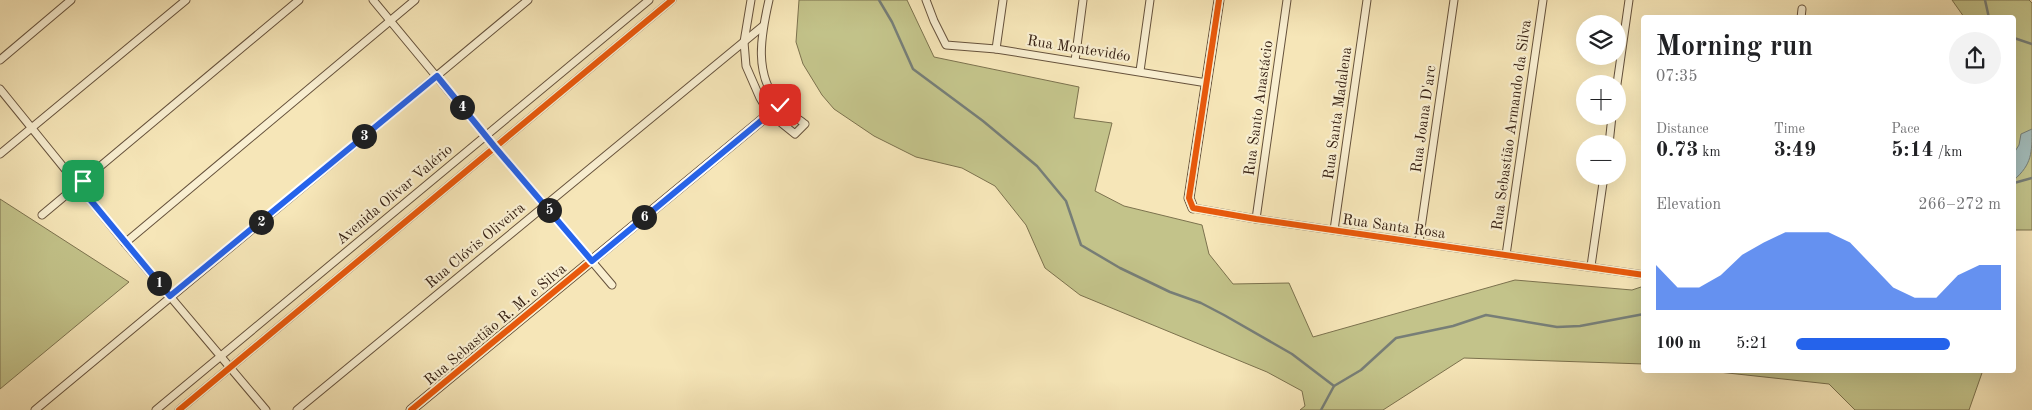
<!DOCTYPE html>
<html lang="en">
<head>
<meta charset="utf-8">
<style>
  :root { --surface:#fff; --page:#f2f2f2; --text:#202124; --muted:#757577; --accent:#2563eb }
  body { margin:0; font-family:"Old Standard TT",serif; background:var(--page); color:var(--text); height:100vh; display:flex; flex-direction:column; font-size:19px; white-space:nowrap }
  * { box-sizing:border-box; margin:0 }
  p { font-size:16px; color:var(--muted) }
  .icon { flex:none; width:28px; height:28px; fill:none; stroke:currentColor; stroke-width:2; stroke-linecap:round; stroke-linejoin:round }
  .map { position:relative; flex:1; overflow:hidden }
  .sheet { position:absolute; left:1641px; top:15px; width:375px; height:358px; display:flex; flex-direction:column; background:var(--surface); border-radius:5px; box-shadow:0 5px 20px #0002 }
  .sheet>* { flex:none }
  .controls { position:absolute; left:1576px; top:15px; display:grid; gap:10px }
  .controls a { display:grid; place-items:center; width:50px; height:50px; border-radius:50%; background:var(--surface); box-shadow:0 5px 20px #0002; font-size:25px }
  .pin { position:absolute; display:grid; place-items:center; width:42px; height:42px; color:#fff; margin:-21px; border-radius:10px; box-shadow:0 2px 8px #0006 }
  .km { position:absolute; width:25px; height:25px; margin:-12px; border-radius:50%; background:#222; color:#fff; font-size:14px; line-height:25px; text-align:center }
  .round { display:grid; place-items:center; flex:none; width:52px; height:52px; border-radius:26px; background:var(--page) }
  .overview { display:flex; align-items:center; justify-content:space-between; height:85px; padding:0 15px }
  h1 { font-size:28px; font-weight:700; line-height:38px }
  .metrics { display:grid; grid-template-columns:repeat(3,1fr); gap:8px; height:85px; padding:5px 15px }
  .metrics div { display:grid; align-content:center }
  .metrics b { font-size:21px; font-weight:700 }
  .metrics small { font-size:14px; font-weight:400 }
  .metrics p { font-size:14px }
  .chart { height:140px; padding:10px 15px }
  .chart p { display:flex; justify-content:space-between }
  .chart svg { width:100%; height:90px; margin-top:5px; fill:var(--accent); opacity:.7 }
  ul { padding:0 15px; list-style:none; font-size:16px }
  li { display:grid; grid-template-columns:80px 60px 1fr; align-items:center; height:38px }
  li i { height:12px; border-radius:6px; background:var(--accent) }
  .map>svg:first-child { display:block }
</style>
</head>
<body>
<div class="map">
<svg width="2032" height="410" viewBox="0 0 2032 410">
  <rect width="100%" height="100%" fill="#f6e6b8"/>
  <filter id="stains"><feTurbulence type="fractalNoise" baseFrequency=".004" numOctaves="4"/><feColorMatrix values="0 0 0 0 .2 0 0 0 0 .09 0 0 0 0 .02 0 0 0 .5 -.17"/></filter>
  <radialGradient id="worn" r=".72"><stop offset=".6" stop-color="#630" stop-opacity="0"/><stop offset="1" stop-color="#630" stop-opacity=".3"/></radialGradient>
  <g fill="#c3c38a" stroke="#7c724e">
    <polygon points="799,0 907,0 934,57 1079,87 1074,118 1112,123 1095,191 1124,206 1202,225 1209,254 1233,284 1289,283 1313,337 1515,280 1632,290 1644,286 1644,364 1464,358 1383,410 1300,410 1305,406 1302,391 1267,372 1080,295 1045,268 1026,225 995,186 962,168 916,157 874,136 834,109 822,95 803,64 796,42"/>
    <polygon points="1952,0 2029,0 2032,3 2032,230 2014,230 2014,18 1964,17"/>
    <polygon points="0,199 129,282 0,389"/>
    <polygon points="1700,370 1983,370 1969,410 1855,410 1829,384"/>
  </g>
  <path fill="#a3bcba" stroke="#777e77" d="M2032,129C2032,153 2032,164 2014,180V153L2019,145L2021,134Z"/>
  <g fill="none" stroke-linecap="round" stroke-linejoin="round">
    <g stroke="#777e77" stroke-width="2.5">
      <polyline points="879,0 892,22 913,69 983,121 1037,166 1066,201 1081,245 1120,268 1170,292 1201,303 1224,315 1292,354 1334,386"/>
      <polyline points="1985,0 1989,18"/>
      <polyline points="2014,38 2032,44"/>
      <polyline points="2014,183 2032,178"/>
      <polyline points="1321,410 1334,386 1361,370 1396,338 1453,326 1486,315 1557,327 1580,326 1644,314"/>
    </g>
    <defs>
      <g id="minor">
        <polyline points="373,0 494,146 612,285"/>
        <path d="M751,0L744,42L746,66L760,98L769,113L795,134L805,124C797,118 787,112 780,105C753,75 761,35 769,0"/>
        <polyline points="926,0 934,21 946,45 996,49 1207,83"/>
        <polyline points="1801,18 1802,9"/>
        <polyline points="996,49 1003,0"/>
        <polyline points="0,60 71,0"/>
        <polyline points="1075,61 1083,0"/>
        <polyline points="1140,71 1150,0"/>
        <polyline points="1617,84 1629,0"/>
        <polyline points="0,89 125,243 266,410"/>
        <polyline points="1609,144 1612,116"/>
        <polyline points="0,154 186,0"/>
        <polyline points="1193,208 1256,219 1644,275"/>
        <polyline points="42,215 299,0"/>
        <polyline points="1256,219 1287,0"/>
        <polyline points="1334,230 1367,0"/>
        <polyline points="1419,242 1454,0"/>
        <polyline points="125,243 415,0"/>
        <polyline points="1506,255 1543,0"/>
        <polyline points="1591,266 1604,176"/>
        <polyline points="35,410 528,0"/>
        <polyline points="156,410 649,0"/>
        <polyline points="179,410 672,0"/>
        <polyline points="297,410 763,26"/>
      </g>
      <g id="tertiary">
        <polyline points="1193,208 1189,198 1219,0"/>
        <polyline points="411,410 780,105"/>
      </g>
    </defs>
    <use href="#minor" stroke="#66523c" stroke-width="9"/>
    <use href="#tertiary" stroke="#66523c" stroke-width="11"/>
    <use href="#minor" stroke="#f9efd1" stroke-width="7"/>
    <use href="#tertiary" stroke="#f9efd1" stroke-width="9"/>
    <defs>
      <g id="cycleway">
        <polyline points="1219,0 1189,198 1193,208 1256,219 1644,275"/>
        <polyline points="179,410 672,0"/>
        <polyline points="411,410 780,105"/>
      </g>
    </defs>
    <use href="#cycleway" stroke="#f9efd1" stroke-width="9"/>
    <use href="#cycleway" stroke="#e8590c" stroke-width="6"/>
  </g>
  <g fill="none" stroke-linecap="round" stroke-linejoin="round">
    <defs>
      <polyline id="route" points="83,181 78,185 170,296 437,76 494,146 592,261 780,105"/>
    </defs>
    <use href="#route" stroke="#fff" stroke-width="10"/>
    <use href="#route" stroke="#2563eb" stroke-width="6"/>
  </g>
  <g text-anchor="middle" stroke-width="4.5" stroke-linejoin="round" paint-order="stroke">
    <g font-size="15" fill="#362013" stroke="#f9efd1">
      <text transform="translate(1079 48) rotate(9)" y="5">Rua Montevidéo</text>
      <text transform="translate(1258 108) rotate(-82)" y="5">Rua Santo Anastácio</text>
      <text transform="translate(1337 113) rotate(-82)" y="5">Rua Santa Madalena</text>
      <text transform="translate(1423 119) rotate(-82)" y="5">Rua Joana D'arc</text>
      <text transform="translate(1511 125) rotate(-82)" y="5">Rua Sebastião Armando da Silva</text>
      <text transform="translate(394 194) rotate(-40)" y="5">Avenida Olivar Valério</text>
      <text transform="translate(1394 226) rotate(8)" y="5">Rua Santa Rosa</text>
      <text transform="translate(475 245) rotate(-40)" y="5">Rua Clóvis Oliveira</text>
      <text transform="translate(495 324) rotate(-40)" y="5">Rua Sebastião R. M. e Silva</text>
    </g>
  </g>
  <rect width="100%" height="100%" filter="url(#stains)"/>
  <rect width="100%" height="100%" fill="url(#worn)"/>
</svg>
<div class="controls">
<a><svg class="icon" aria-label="layers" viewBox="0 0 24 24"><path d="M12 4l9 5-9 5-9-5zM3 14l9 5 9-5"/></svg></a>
<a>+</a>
<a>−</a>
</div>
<div class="pin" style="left:83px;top:181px;background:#1e9e55"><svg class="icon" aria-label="arrive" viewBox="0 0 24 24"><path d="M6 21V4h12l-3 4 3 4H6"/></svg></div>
<div class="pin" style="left:780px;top:105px;background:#d93025"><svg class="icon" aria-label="check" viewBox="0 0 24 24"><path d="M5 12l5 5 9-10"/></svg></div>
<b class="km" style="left:159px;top:283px">1</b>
<b class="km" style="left:261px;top:222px">2</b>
<b class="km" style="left:364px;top:136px">3</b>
<b class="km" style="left:462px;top:107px">4</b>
<b class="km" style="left:549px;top:210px">5</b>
<b class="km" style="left:644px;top:217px">6</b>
<section class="sheet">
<div class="overview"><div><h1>Morning run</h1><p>07:35</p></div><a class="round"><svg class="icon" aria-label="share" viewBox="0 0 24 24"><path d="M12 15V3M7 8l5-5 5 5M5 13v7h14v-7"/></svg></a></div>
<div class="metrics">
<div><p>Distance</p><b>0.73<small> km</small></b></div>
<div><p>Time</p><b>3:49</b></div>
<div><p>Pace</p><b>5:14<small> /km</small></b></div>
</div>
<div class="chart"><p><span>Elevation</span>266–272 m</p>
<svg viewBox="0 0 160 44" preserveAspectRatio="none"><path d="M0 44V22L10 33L20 33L30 27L40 17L50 11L60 6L70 6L80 6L90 11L100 22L110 33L120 38L130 38L140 27L150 22L160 22V44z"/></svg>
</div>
<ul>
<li><b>100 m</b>5:21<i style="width:75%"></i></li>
</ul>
</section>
</div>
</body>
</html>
